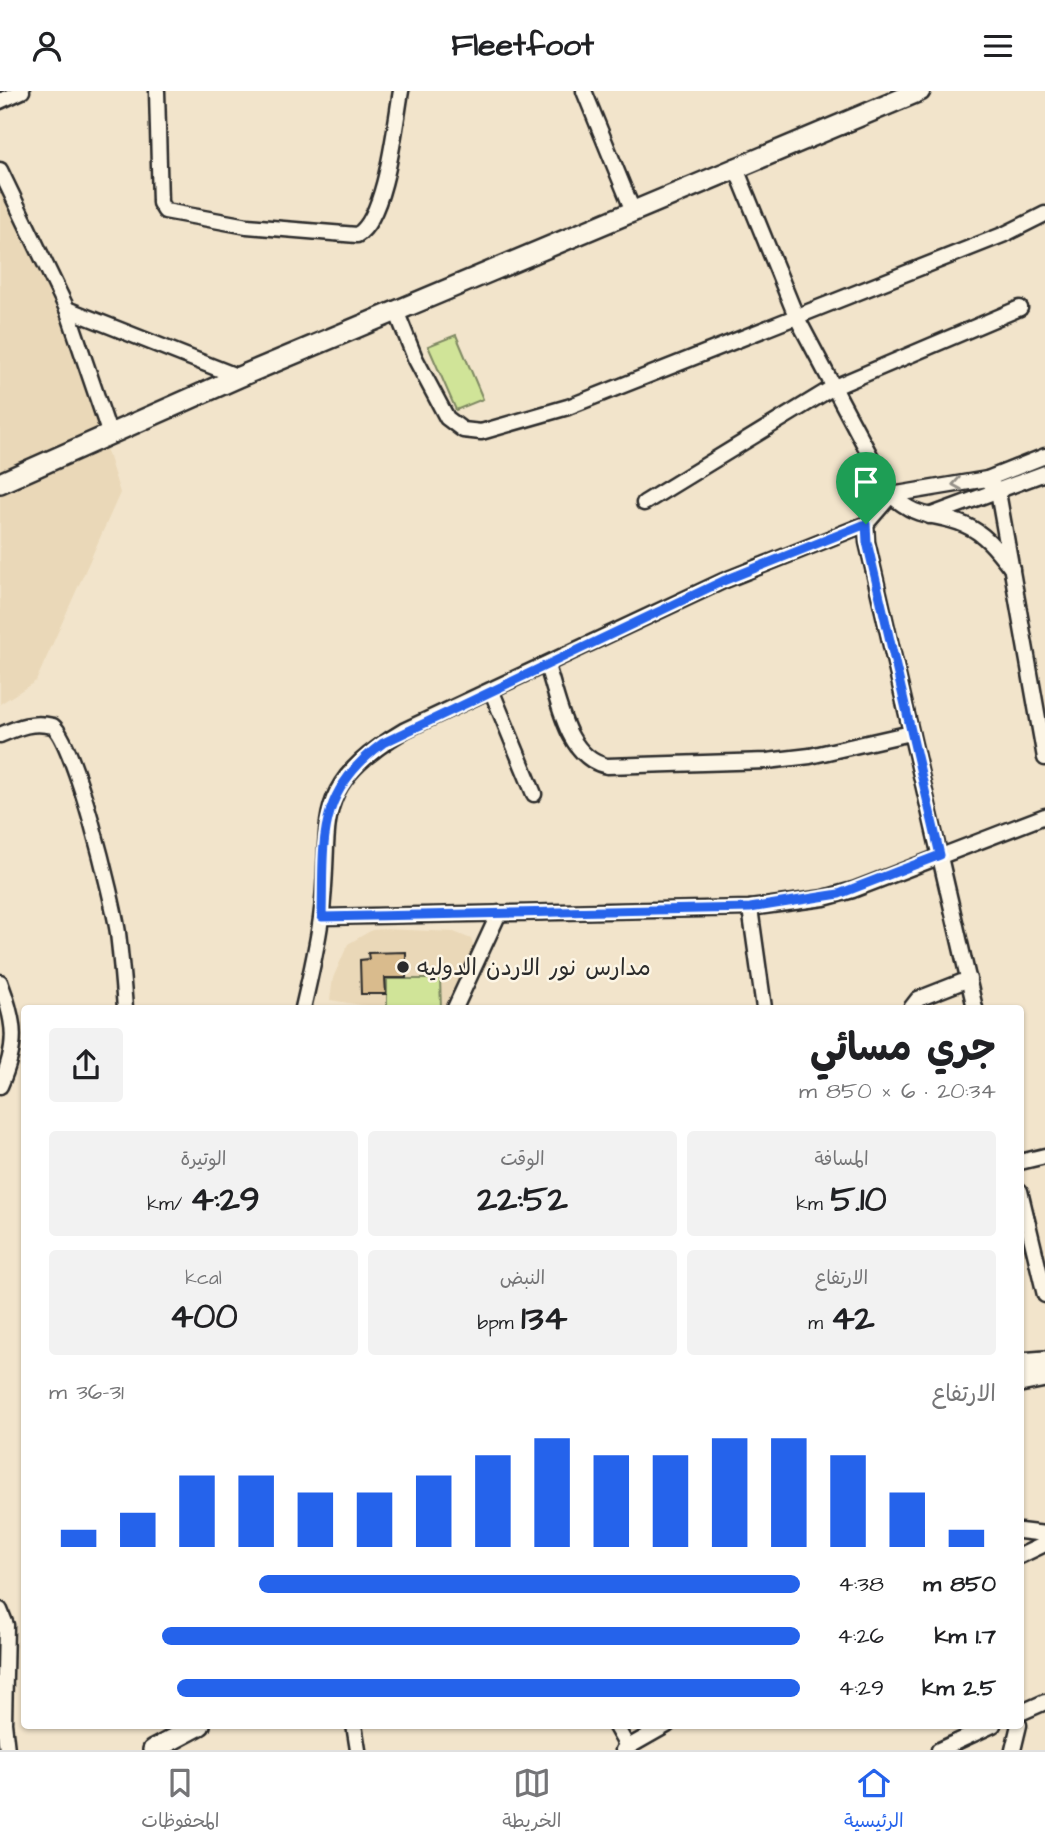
<!DOCTYPE html>
<html lang="ar">
<head>
<meta charset="utf-8">
<style>
  :root { --surface:#fff; --page:#f2f2f2; --text:#202124; --muted:#757577; --line:#e0e0e0; --accent:#2563eb }
  body { margin:0; font-family:"Architects Daughter","Playpen Sans Arabic",sans-serif; background:var(--page); color:var(--text); direction:rtl; height:100vh; display:flex; flex-direction:column; font-size:26px; white-space:nowrap }
  * { box-sizing:border-box; margin:0 }
  p { font-size:23px; color:var(--muted) }
  .icon { flex:none; width:38px; height:38px; fill:none; stroke:currentColor; stroke-width:2; stroke-linecap:round; stroke-linejoin:round }
  .map { position:relative; flex:1; overflow:hidden; direction:ltr }
  .sheet { position:absolute; left:21px; top:914px; width:1003px; height:724px; display:flex; flex-direction:column; background:var(--surface); border-radius:7px; box-shadow:0 2px 5px #0004; direction:rtl }
  .sheet>* { flex:none }
  .pin { position:absolute; display:grid; place-items:center; width:60px; height:60px; color:#fff; margin:-72px -30px; border-radius:50% 50% 50% 0; rotate:-45deg; box-shadow:0 0 7px #0007 }
  .pin .icon { rotate:45deg }
  .round { display:grid; place-items:center; flex:none; width:74px; height:74px; border-radius:7px; background:var(--page) }
  .overview { display:flex; align-items:center; justify-content:space-between; height:119px; padding:0 28px }
  h1 { font-size:38px; font-weight:700; line-height:52px }
  .figures { display:grid; grid-template-columns:repeat(3,1fr); gap:10px; height:119px; padding:7px 28px }
  .figures div { display:grid; align-content:center; border-radius:7px; background:var(--page); text-align:center }
  .figures b { font-size:35px; font-weight:700 }
  .figures small { font-size:19px; font-weight:400 }
  .figures p { font-size:19px }
  .chart { height:196px; padding:14px 28px }
  .chart p { display:flex; justify-content:space-between }
  .chart svg { width:100%; height:126px; margin-top:7px; stroke:var(--accent); stroke-width:6 }
  ul { padding:0 28px; list-style:none; font-size:23px }
  li { display:grid; grid-template-columns:112px 84px 1fr; align-items:center; height:52px }
  li i { height:18px; border-radius:9px; background:var(--accent) }
  header { display:flex; justify-content:space-between; align-items:center; height:91px; padding:0 28px; background:var(--surface); font-size:32px; font-weight:700 }
  .dock { display:flex; justify-content:space-around; align-items:center; height:98px; border-top:2px solid var(--line); background:var(--surface); font-size:19px; color:var(--muted) }
  .dock a { display:grid; justify-items:center; gap:4px }
  .dock .selected { color:var(--accent) }
  .map>svg:first-child { display:block }
</style>
</head>
<body>
<header><svg class="icon" aria-label="menu" viewBox="0 0 24 24"><path d="M4 6h16M4 12h16M4 18h16"/></svg>Fleetfoot<svg class="icon" aria-label="person" viewBox="0 0 24 24"><circle cx="12" cy="8" r="4"/><path d="M4 21q1-7 8-7t8 7"/></svg></header>
<div class="map">
<svg width="1045" height="1659" viewBox="0 0 1045 1659">
  <rect width="100%" height="100%" fill="#f2e4cb"/>
  <filter id="ink" filterUnits="userSpaceOnUse"><feTurbulence type="fractalNoise" baseFrequency=".0143" numOctaves="2"/><feDisplacementMap in="SourceGraphic" scale="14" xChannelSelector="R" yChannelSelector="G"/><feConvolveMatrix kernelMatrix="1 2 1 2 8 2 1 2 1" color-interpolation-filters="sRGB"/></filter>
  <g filter="url(#ink)">
    <g fill="#ead8b8">
      <polygon points="0,98 37,133 120,402 36,590 0,613"/>
      <polygon points="384,838 454,841 471,848 476,862 451,917 380,917 330,909 333,887 348,853 372,839"/>
    </g>
    <g fill="#d0e498" stroke="#7e8862" stroke-width="2">
      <polygon points="456,244 483,308 456,319 428,255"/>
      <polygon points="387,888 440,888 441,917 387,917"/>
    </g>
    <polygon fill="#d9bb8d" stroke="#2b2b2b" stroke-width="2" points="406,861 406,887 385,887 386,903 361,903 360,869 369,868 368,862"/>
    <g fill="none" stroke-linecap="round" stroke-linejoin="round">
      <defs>
        <g id="street">
          <path d="M157,0L160,112L165,120L247,135L357,144C386,127 395,34 401,0"/>
          <polyline points="584,0 633,120"/>
          <polyline points="0,10 22,0"/>
          <path d="M735,75L796,225L891,404C919,430 935,421 965,434C986,443 998,460 1012,478"/>
          <polyline points="0,79 67,218 110,344"/>
          <polyline points="67,218 239,286"/>
          <polyline points="397,222 415,267 447,327 463,339 481,341 568,316 1005,143 1045,123"/>
          <polyline points="987,388 998,401 1045,667"/>
          <polyline points="644,412 832,297 1020,217"/>
          <polyline points="929,425 1045,382"/>
          <polyline points="866,433 867,451 975,917"/>
          <path d="M547,575C559,609 566,667 607,675L767,670L810,665L911,642"/>
          <polyline points="492,601 534,703"/>
          <path d="M0,644C19,636 33,630 53,635C75,652 113,809 118,842C121,867 123,892 125,917"/>
          <polyline points="750,817 764,917"/>
          <polyline points="322,826 750,817 824,807 853,799 1045,725"/>
          <path d="M0,891C16,933 18,954 0,995"/>
          <path d="M303,917C310,887 317,857 321,827C334,731 305,698 405,639L723,490L866,433L891,404L987,388L1045,365"/>
          <polyline points="455,917 499,822"/>
          <polyline points="911,917 918,908 969,888"/>
          <polyline points="1020,1071 1045,1065"/>
          <polyline points="1020,1100 1045,1204"/>
          <polyline points="1020,1440 1045,1443"/>
          <polyline points="1020,1465 1045,1453"/>
          <polyline points="0,1519 6,1534 4,1632 7,1659"/>
          <polyline points="1020,1622 1045,1611"/>
          <polyline points="354,1634 358,1659"/>
          <polyline points="615,1634 627,1655"/>
          <polyline points="623,1659 667,1634"/>
          <polyline points="939,1659 993,1634"/>
          <polyline points="1013,1659 1019,1634"/>
        </g>
        <g id="secondary">
          <polyline points="0,392 239,286 920,0"/>
          <polyline points="1020,1272 1045,1270"/>
          <polyline points="1020,1291 1045,1286"/>
          <polyline points="153,1659 200,1634"/>
        </g>
      </defs>
      <use href="#street" stroke="#2b2b2b" stroke-width="19"/>
      <use href="#secondary" stroke="#2b2b2b" stroke-width="24"/>
      <use href="#street" stroke="#fcf5e5" stroke-width="14"/>
      <use href="#secondary" stroke="#fcf5e5" stroke-width="19"/>
    </g>
    <defs><path id="oneway-chevron" d="M-2-3.5L2.5 0L-2 3.5" fill="none" stroke-width="1.6" stroke-linecap="round" stroke-linejoin="round" transform="scale(1.75)"/></defs>
    <use stroke="#949088" href="#oneway-chevron" transform="translate(957 393) rotate(171)"/>
  </g>
  <g fill="none" stroke-linecap="round" stroke-linejoin="round" filter="url(#ink)">
    <defs>
      <path id="route" d="M866,433L867,451L940,764L839,803L750,817L322,826C324,750 315,702 383,652L723,490Z"/>
    </defs>
    <use href="#route" stroke="#fff" stroke-width="14"/>
    <use href="#route" stroke="#2563eb" stroke-width="9"/>
  </g>
  <circle fill="#2b2b2b" stroke="#fcf5e5" stroke-width="2.5" cx="403" cy="876" r="7"/>
  <g text-anchor="middle" stroke-width="5" stroke-linejoin="round" paint-order="stroke">
    <g font-size="23" fill="#2b2b2b" stroke="#fcf5e5" text-anchor="start">
      <text x="417" y="884">مدارس نور الاردن الدوليه</text>
    </g>
  </g>
</svg>
<div class="pin" style="left:866px;top:433px;background:#1e9e55"><svg class="icon" aria-label="arrive" viewBox="0 0 24 24"><path d="M6 21V4h12l-3 4 3 4H6"/></svg></div>
<section class="sheet">
<div class="overview"><div><h1>جري مسائي</h1><p>20:34 · 6 × 850 m</p></div><a class="round"><svg class="icon" aria-label="share" viewBox="0 0 24 24"><path d="M12 15V3M7 8l5-5 5 5M5 13v7h14v-7"/></svg></a></div>
<div class="figures">
<div><p>المسافة</p><b>5.10<small> km</small></b></div>
<div><p>الوقت</p><b>22:52</b></div>
<div><p>الوتيرة</p><b>4:29<small> /km</small></b></div>
</div>
<div class="figures">
<div><p>الارتفاع</p><b>42<small> m</small></b></div>
<div><p>النبض</p><b>134<small> bpm</small></b></div>
<div><p>kcal</p><b>400</b></div>
</div>
<div class="chart"><p><span>الارتفاع</span>31–36 m</p>
<svg viewBox="0 0 160 44" preserveAspectRatio="none"><path d="M5 44V38M15 44V32M25 44V19M35 44V19M45 44V25M55 44V25M65 44V19M75 44V12M85 44V6M95 44V12M105 44V12M115 44V6M125 44V6M135 44V12M145 44V25M155 44V38"/></svg>
</div>
<ul>
<li><b>850 m</b>4:38<i style="width:72%"></i></li>
<li><b>1.7 km</b>4:26<i style="width:85%"></i></li>
<li><b>2.5 km</b>4:29<i style="width:83%"></i></li>
</ul>
</section>
</div>
<nav class="dock">
<a class="selected"><svg class="icon" aria-label="home" viewBox="0 0 24 24"><path d="M3 11l9-7 9 7M6 9v11h12V9"/></svg>الرئيسية</a>
<a><svg class="icon" aria-label="map" viewBox="0 0 24 24"><path d="M3 6l6-2 6 2 6-2v14l-6 2-6-2-6 2zM9 4v14M15 6v14"/></svg>الخريطة</a>
<a><svg class="icon" aria-label="saved" viewBox="0 0 24 24"><path d="M7 4h10v16l-5-4-5 4z"/></svg>المحفوظات</a>
</nav>
</body>
</html>
